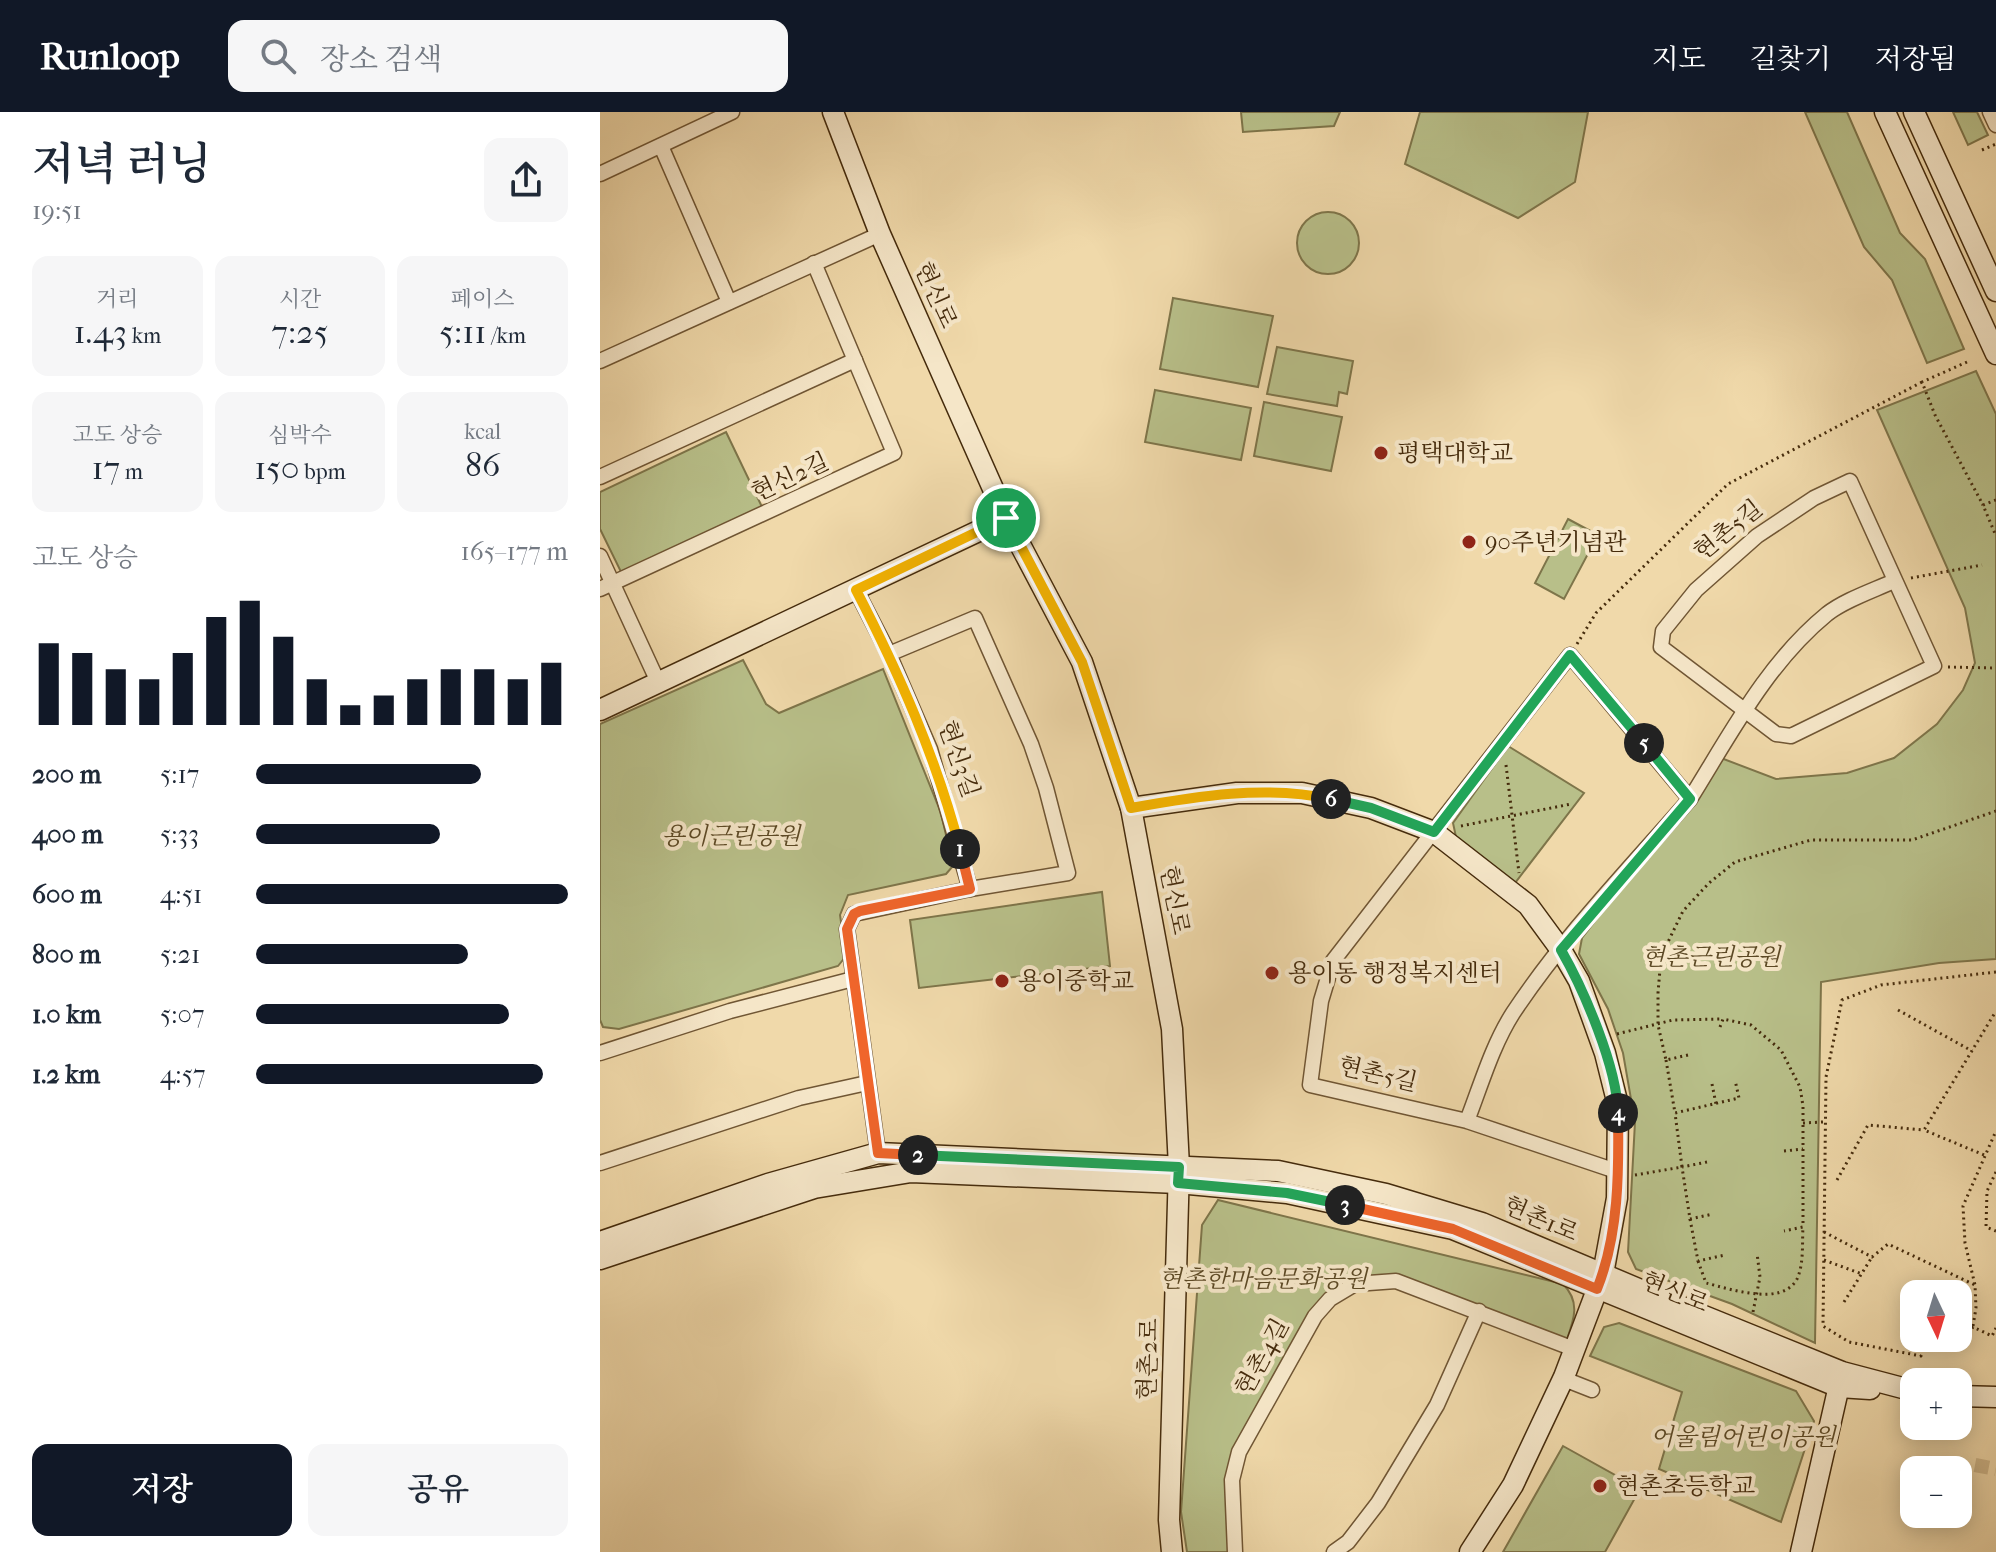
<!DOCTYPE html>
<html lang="ko">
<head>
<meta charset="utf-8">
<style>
  :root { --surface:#fff; --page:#f6f6f7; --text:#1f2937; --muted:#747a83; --accent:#111827 }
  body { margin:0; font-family:"IM FELL French Canon","Noto Serif KR",serif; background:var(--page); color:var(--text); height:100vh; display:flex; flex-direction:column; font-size:30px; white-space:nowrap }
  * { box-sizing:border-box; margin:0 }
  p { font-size:26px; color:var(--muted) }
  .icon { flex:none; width:44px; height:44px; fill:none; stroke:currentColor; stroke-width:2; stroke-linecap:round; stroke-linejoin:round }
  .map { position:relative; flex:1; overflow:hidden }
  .panel { display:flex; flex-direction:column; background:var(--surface); width:600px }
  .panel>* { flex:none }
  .needle { width:52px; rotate:176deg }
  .fabs { position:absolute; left:1300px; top:1168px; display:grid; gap:16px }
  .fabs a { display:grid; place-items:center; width:72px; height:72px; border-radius:16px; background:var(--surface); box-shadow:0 4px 20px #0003; font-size:40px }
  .pin { position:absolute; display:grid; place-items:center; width:68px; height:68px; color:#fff; margin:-34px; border:4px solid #fff; border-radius:50%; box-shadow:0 2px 8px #0007 }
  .km { position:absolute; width:40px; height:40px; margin:-20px; border-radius:50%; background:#222; color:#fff; font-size:22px; line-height:40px; text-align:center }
  .round { display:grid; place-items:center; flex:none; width:84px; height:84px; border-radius:16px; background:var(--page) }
  .headline { display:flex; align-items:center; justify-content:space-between; height:136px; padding:0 32px }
  h1 { font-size:44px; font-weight:600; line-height:60px }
  .figures { display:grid; grid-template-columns:repeat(3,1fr); gap:12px; height:136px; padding:8px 32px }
  .figures div { display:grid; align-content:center; border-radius:16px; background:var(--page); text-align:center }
  .figures b { font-size:34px; font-weight:600 }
  .figures small { font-size:22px; font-weight:400 }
  .figures p { font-size:22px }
  .chart { height:224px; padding:16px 32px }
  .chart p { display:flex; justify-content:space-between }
  .chart svg { width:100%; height:144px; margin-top:8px; stroke:var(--accent); stroke-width:6 }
  .action { display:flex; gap:16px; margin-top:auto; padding:16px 32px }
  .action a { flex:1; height:92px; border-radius:16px; background:var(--accent); color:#fff; font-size:32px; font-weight:600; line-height:92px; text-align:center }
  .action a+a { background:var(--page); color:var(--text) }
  ul { padding:0 32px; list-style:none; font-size:26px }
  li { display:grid; grid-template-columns:128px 96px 1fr; align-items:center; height:60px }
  li i { height:20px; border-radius:10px; background:var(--accent) }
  header { display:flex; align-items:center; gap:48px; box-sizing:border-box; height:112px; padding:0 40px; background:var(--accent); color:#fff }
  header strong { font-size:38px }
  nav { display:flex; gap:44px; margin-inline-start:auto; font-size:28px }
  .search { width:560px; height:72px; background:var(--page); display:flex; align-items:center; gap:20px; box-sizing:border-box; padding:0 28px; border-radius:16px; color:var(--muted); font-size:30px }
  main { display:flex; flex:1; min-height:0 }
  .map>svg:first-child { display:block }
</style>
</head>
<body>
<header>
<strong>Runloop</strong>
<div class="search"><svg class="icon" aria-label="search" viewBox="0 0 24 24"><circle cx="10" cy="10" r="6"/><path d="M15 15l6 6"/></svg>장소 검색</div>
<nav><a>지도</a><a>길찾기</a><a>저장됨</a></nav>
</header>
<main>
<section class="panel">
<div class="headline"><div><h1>저녁 러닝</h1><p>19:51</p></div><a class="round"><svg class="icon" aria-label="share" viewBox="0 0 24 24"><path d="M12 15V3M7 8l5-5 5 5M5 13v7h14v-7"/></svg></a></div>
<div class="figures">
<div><p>거리</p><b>1.43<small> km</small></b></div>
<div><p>시간</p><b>7:25</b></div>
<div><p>페이스</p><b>5:11<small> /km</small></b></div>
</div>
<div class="figures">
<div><p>고도 상승</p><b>17<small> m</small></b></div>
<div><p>심박수</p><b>150<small> bpm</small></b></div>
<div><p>kcal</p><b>86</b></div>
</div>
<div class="chart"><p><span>고도 상승</span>165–177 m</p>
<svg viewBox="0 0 160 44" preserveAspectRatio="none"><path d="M5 44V19M15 44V22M25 44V27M35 44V30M45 44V22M55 44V11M65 44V6M75 44V17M85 44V30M95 44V38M105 44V35M115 44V30M125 44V27M135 44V27M145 44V30M155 44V25"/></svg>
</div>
<ul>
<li><b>200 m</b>5:17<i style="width:72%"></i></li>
<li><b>400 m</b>5:33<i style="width:59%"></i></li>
<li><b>600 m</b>4:51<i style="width:100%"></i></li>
<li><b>800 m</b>5:21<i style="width:68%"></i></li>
<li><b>1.0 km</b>5:07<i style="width:81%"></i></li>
<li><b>1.2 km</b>4:57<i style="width:92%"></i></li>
</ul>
<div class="action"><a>저장</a><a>공유</a></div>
</section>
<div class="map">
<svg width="1396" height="1440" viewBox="0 0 1396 1440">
  <rect width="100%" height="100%" fill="#f0d9aa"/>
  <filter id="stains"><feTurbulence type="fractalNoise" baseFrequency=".0025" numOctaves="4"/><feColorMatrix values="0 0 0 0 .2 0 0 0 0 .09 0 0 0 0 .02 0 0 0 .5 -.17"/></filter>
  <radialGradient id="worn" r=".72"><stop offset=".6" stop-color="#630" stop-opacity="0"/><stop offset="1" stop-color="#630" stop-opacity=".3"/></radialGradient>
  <g fill="#b8bf89" stroke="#7e754a" stroke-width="2">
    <polygon points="641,0 740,0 734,14 643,20"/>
    <polygon points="820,0 988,0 975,70 918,106 805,52"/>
    <polygon points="1205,0 1247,0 1300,121 1325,147 1364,237 1327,251 1292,168 1264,135"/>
    <polygon points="1353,0 1377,0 1388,23 1368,33"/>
    <circle cx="728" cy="131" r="31"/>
    <polygon points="573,186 673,204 658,275 560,257"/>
    <polygon points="677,235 753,249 747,282 739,280 737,294 667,282"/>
    <polygon points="1376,259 1396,302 1396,847 1339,851 1221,870 1215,1231 1132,1192 1036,1157 1028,1140 1035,1010 1023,941 1008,897 979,842 982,826 1121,646 1176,667 1247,661 1294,646 1337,612 1363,578 1375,551 1365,496 1277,298"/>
    <polygon points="555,278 651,296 641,348 545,330"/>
    <polygon points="664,290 742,305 731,359 654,344"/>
    <polygon points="126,320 163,397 23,464 0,417 0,380"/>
    <polygon points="968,407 998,423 964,487 935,471"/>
    <polygon points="143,548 166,592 179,601 283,557 341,701 353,754 346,762 248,783 240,803 246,844 238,854 19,917 3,915 0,908 0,612"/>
    <polygon points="908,634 984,681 915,771 856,725 853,711"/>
    <polygon points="502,780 510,854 319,876 310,808"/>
    <path d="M618,1088L963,1172C982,1191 973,1210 965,1233L796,1169L755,1172L732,1186L639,1340L635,1440H587L581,1400L602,1113Z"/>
    <polygon points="1019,1211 1196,1279 1214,1309 1181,1410 1059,1357 1082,1280 990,1244 1004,1215"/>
    <polygon points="963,1334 1040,1377 1005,1440 903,1440"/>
  </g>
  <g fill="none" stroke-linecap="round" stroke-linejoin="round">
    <polyline stroke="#ceb68a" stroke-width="14" stroke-dasharray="14 7" stroke-linecap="butt" points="1375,1353 1396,1357"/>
    <defs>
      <g id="street">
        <polyline points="1390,0 1396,13"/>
        <polyline points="61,34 129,190"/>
        <polyline points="0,62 132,0"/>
        <polyline points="0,249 280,122"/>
        <polyline points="0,365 255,248"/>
        <polygon points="1250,369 1334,554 1191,624 1176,622 1061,535 1063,519 1096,478 1157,424 1214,386"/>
        <polyline points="0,444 58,570"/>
        <polyline points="0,477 294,341 214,151"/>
        <polyline points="256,478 289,542 330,637 370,777"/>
        <path d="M1090,687C1130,623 1167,551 1227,502C1245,488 1272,479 1294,469"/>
        <polyline points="0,941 130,899 253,867"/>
        <path d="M867,1009C881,973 892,934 913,901C964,824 1030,756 1090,687L970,543L733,849L721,889L710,973L867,1009L1019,1060"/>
        <polyline points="278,1041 247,817 254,802 370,777 468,761 446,676 431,632 375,506 289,542"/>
        <polyline points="0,1051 199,986 267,971"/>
        <polyline points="964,1267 992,1278"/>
        <polyline points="635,1440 632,1368 639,1340 715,1204 730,1187 755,1172 796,1169 974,1237"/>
        <polyline points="734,1440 748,1430 778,1391 837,1293 879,1199"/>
      </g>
      <g id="secondary">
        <polyline points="233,0 280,122 406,406 482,550 531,696 572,917 579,1055 569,1408 572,1440"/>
        <polyline points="1285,0 1396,242"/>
        <polyline points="1314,0 1396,179"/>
        <polyline points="0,598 406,406"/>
        <polyline points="531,696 637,681 702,681 771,696 834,720 928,793 961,838 979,869 1005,941 1018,993 1017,1086 1003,1162 964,1265 913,1373 870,1440"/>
        <polyline points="0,1130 168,1072 278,1041 678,1059 786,1082 882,1111 1062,1187 1242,1260 1314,1279"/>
        <polyline points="0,1147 214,1076 311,1060 578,1071 687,1081 853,1117 1239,1275 1270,1277"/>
        <polyline points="1358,1284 1396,1285"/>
        <polyline points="1201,1440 1241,1265"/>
      </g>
    </defs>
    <use href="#street" stroke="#705634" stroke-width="17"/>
    <use href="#secondary" stroke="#452b0c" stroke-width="23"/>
    <g stroke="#452b0c" stroke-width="3" stroke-dasharray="2 4" stroke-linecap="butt">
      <polyline points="1382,38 1396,32"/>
      <polyline points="1367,250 1322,270 1335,303 1383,393"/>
      <polyline points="1396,388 1383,393 1396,424"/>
      <polyline points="1311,466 1382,453"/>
      <polyline points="977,532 996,501 1128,372 1322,270"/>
      <polyline points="1348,555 1396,556"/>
      <polyline points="906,653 919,761"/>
      <polyline points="861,714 971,692"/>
      <polyline points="1396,860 1281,873 1242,888 1226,965 1223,1214 1249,1230 1321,1244 1322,1232 1363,1232 1373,1215 1392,1224 1396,1216"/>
      <polyline points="1298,898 1372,939"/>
      <polyline points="1120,915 1123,907 1151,913 1181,938 1200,975 1203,994 1203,1115"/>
      <polyline points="1017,922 1073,908 1123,907"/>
      <polyline points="1088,943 1066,948 1058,913 1058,881 1060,857 1067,832 1083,799 1109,771 1135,750 1211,728 1312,728 1396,699"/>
      <polyline points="1066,948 1075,1001 1139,986 1135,968"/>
      <polyline points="1112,972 1116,992"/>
      <polyline points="1203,1011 1223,1010"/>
      <polyline points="1184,1039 1203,1037"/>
      <polyline points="1384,1043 1324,1018 1396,899"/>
      <polyline points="1107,1050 1082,1055 1090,1107 1113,1102"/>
      <polyline points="1396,1060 1387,1079 1386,1115 1396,1119"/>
      <polyline points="1035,1063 1082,1055 1075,1001"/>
      <polyline points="1237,1068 1268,1013 1324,1018"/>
      <polyline points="1090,1107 1098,1149 1125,1143"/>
      <polyline points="1224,1120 1272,1145 1288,1132 1375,1173"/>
      <polyline points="1224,1148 1262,1162"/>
      <path d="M1098,1149L1106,1171C1130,1177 1182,1195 1197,1167C1204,1152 1202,1131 1203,1115L1184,1119"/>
      <polyline points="1244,1190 1272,1145"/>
      <polyline points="1153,1200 1160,1165 1157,1141"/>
      <polyline points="1373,1214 1376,1196 1375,1173 1365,1131 1363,1094 1396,1019"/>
    </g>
    <use href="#street" stroke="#f5e6c8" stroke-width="14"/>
    <use href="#secondary" stroke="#f5e6c8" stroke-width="20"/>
  </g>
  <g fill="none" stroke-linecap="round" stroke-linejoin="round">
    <defs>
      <path id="split-1" d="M360,737C336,645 299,561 256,478L406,406"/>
      <polyline id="split-2" points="318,1043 278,1041 247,817 254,802 260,799 370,777 360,737"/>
      <polyline id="split-3" points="318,1043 579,1055 578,1071 687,1081 745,1093"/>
      <path id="split-4" d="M745,1093L853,1117L997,1177C1019,1122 1019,1059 1018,1001"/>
      <path id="split-5" d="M1018,1001C1017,955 984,878 961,838L1090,687L1044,631"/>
      <polyline id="split-6" points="731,687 771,696 834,720 970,543 1044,631"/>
      <path id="split-7" d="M406,406L482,550L531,696C597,684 665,673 731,687"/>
    </defs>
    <use href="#split-1" stroke="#fff" stroke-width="16"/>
    <use href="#split-2" stroke="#fff" stroke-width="16"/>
    <use href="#split-3" stroke="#fff" stroke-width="16"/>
    <use href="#split-4" stroke="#fff" stroke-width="16"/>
    <use href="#split-5" stroke="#fff" stroke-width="16"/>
    <use href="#split-6" stroke="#fff" stroke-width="16"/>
    <use href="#split-7" stroke="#fff" stroke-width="16"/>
    <use href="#split-1" stroke="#f5b400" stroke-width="10"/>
    <use href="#split-2" stroke="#f0652b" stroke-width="10"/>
    <use href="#split-3" stroke="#22a559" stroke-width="10"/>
    <use href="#split-4" stroke="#f0652b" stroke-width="10"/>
    <use href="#split-5" stroke="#22a559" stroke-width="10"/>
    <use href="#split-6" stroke="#22a559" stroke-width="10"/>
    <use href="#split-7" stroke="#f5b400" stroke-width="10"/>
  </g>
  <g fill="#8f2418" stroke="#f5e6c8" stroke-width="3">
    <circle cx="781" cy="341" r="8"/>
    <circle cx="869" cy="430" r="8"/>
    <circle cx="672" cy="861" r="8"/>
    <circle cx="402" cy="869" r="8"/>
    <circle cx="1000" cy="1374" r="8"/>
  </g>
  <g text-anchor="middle" stroke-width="8" stroke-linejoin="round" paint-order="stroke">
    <g font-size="24" fill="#452b0c" stroke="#f5e6c8">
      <text transform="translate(336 183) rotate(66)" y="8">현신로</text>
      <text transform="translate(190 365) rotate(-25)" y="8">현신2길</text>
      <text transform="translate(1128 418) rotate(-39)" y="8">현촌5길</text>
      <text transform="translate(359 647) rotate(71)" y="8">현신3길</text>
      <text transform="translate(575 788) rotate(79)" y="8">현신로</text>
      <text transform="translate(778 962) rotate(13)" y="8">현촌5길</text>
      <text transform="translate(941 1107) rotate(23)" y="8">현촌1로</text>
      <text transform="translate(1075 1180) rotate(22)" y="8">현신로</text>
      <text transform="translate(662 1245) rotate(-61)" y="8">현촌4길</text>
      <text transform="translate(548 1247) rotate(-88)" y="8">현촌2로</text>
    </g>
    <g font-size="24" fill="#452b0c" stroke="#f5e6c8" text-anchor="start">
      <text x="797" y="349">평택대학교</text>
      <text x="885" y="438">90주년기념관</text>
      <text x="688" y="869">용이동 행정복지센터</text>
      <text x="418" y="877">용이중학교</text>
      <text x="1016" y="1382">현촌초등학교</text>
    </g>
    <g font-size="24" font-style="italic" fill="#5c4925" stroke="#f5e6c8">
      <text x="131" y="732">용이근린공원</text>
      <text x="1111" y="853">현촌근린공원</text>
      <text x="663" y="1175">현촌한마음문화공원</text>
      <text x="1143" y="1333">어울림어린이공원</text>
    </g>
  </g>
  <rect width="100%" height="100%" filter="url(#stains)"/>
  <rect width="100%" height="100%" fill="url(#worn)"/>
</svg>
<div class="fabs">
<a><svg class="needle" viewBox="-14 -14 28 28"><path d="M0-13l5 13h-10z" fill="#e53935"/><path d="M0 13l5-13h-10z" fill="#747a83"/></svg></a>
<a>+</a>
<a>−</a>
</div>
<div class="pin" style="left:406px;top:406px;background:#1e9e55"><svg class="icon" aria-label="arrive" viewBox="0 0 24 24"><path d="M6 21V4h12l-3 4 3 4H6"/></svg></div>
<b class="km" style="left:360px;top:737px">1</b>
<b class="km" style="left:318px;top:1043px">2</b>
<b class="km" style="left:745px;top:1093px">3</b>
<b class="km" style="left:1018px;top:1001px">4</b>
<b class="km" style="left:1044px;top:631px">5</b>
<b class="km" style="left:731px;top:687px">6</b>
</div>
</main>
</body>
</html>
